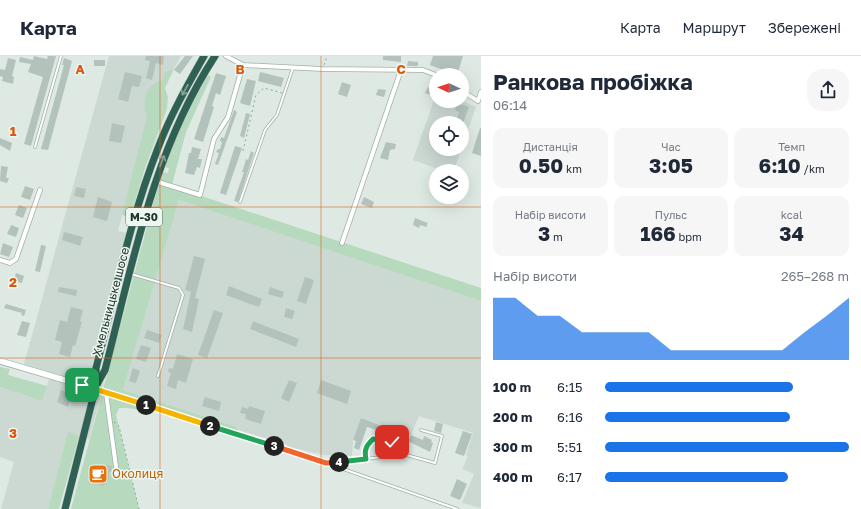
<!DOCTYPE html>
<html lang="uk">
<head>
<meta charset="utf-8">
<style>
  :root { --surface:#fff; --page:#f6f6f7; --text:#1f2937; --muted:#747a83; --line:#e0e1e3; --accent:#1a73e8 }
  body { margin:0; font-family:"Golos Text",sans-serif; background:var(--page); color:var(--text); height:100vh; display:flex; flex-direction:column; font-size:15px; white-space:nowrap }
  * { box-sizing:border-box; margin:0 }
  p { font-size:13px; color:var(--muted) }
  .icon { flex:none; width:22px; height:22px; fill:none; stroke:currentColor; stroke-width:2; stroke-linecap:round; stroke-linejoin:round }
  .map { position:relative; flex:1; overflow:hidden }
  .drawer { display:flex; flex-direction:column; background:var(--surface); width:380px }
  .drawer>* { flex:none }
  .needle { width:26px; rotate:274deg }
  .buttons { position:absolute; left:429px; top:12px; display:grid; gap:8px }
  .buttons a { display:grid; place-items:center; width:40px; height:40px; border-radius:50%; background:var(--surface); box-shadow:0 4px 16px #0002; font-size:20px }
  .pin { position:absolute; display:grid; place-items:center; width:34px; height:34px; color:#fff; margin:-17px; border-radius:8px; box-shadow:0 2px 6px #0006 }
  .km { position:absolute; width:20px; height:20px; margin:-10px; border-radius:50%; background:#222; color:#fff; font-size:11px; line-height:20px; text-align:center }
  .round { display:grid; place-items:center; flex:none; width:42px; height:42px; border-radius:16px; background:var(--page) }
  .summary { display:flex; align-items:center; justify-content:space-between; height:68px; padding:0 12px }
  h1 { font-size:22px; font-weight:700; line-height:30px }
  .stats { display:grid; grid-template-columns:repeat(3,1fr); gap:6px; height:68px; padding:4px 12px }
  .stats div { display:grid; align-content:center; border-radius:10px; background:var(--page); text-align:center }
  .stats b { font-size:20px; font-weight:700 }
  .stats small { font-size:11px; font-weight:400 }
  .stats p { font-size:11px }
  .chart { height:112px; padding:8px 12px }
  .chart p { display:flex; justify-content:space-between }
  .chart svg { width:100%; height:72px; margin-top:4px; fill:var(--accent); opacity:.7 }
  ul { padding:0 12px; list-style:none; font-size:13px }
  li { display:grid; grid-template-columns:64px 48px 1fr; align-items:center; height:30px }
  li i { height:10px; border-radius:5px; background:var(--accent) }
  header { display:flex; align-items:center; gap:24px; box-sizing:border-box; height:56px; padding:0 20px; background:var(--surface); border-bottom:1px solid var(--line) }
  header strong { font-size:19px }
  nav { display:flex; gap:22px; margin-inline-start:auto; font-size:14px }
  main { display:flex; flex:1; min-height:0 }
  .map>svg:first-child { display:block }
</style>
</head>
<body>
<header>
<strong>Карта</strong>
<nav><a>Карта</a><a>Маршрут</a><a>Збережені</a></nav>
</header>
<main>
<div class="map">
<svg width="481" height="453" viewBox="0 0 481 453">
  <rect width="100%" height="100%" fill="#dee9e3"/>
  <g fill="#ccd8d2">
    <polygon points="109,0 181,0 164,31 157,30 118,175 128,177 86,331 102,336 89,383 68,377 48,453 1,453 14,406 0,401 0,331 42,345 50,320 23,312"/>
    <polygon points="436,38 436,45 462,45 476,51 462,91 462,67 436,67 436,93 461,93 454,115 444,115 413,104"/>
    <polygon points="179,144 481,245 481,452 462,447 474,418 462,413 468,400 466,399 473,377 419,360 411,379 361,362 353,384 352,400 324,399 289,391 285,388 238,374 237,371 123,334"/>
  </g>
  <g fill="#b7d9be">
    <path d="M170,14L173,15L165,32L168,41L167,53L145,112L130,161L122,159L147,60C141,47 146,27 162,25L164,18Z"/>
    <polygon points="208,19 211,21 186,76 172,129 159,125 162,116 168,117 169,112 164,111 189,51"/>
    <polygon points="159,126 481,232 481,245 179,144 123,334 237,371 238,374 236,378 180,360 127,352 119,352 116,359 139,453 71,453"/>
    <polygon points="0,311 10,313 8,319 47,330 42,345 0,331"/>
    <polygon points="68,376 79,380 59,453 48,453"/>
  </g>
  <g fill="#b3c3bc">
    <polygon points="34,0 47,3 48,0 56,0 31,90 24,88 43,21 28,16 31,8 19,6 20,1 33,4"/>
    <polygon points="146,0 164,0 163,9 156,7 152,24 146,22 150,5 145,4"/>
    <polygon points="185,0 193,0 180,18 174,14"/>
    <polygon points="383,0 401,0 401,6 383,4"/>
    <polygon points="433,0 463,0 457,19 430,9"/>
    <polygon points="8,2 16,4 12,20 14,21 13,28 2,25 3,21 0,20 0,13 5,14"/>
    <polygon points="64,2 72,5 48,94 41,93 64,9 62,9"/>
    <rect x="94" y="4" width="11" height="6"/>
    <polygon points="408,5 418,6 418,10 407,10"/>
    <polygon points="125,16 142,20 139,31 132,30 128,46 118,43"/>
    <polygon points="260,16 284,22 281,31 258,25"/>
    <polygon points="216,17 226,20 220,39 216,37 212,50 214,51 203,86 194,83"/>
    <polygon points="247,23 256,25 250,50 240,47"/>
    <polygon points="342,26 351,29 347,41 338,38"/>
    <polygon points="428,31 436,34 434,40 425,37"/>
    <polygon points="378,33 386,34 384,41 376,39"/>
    <polygon points="457,47 469,51 463,67 455,67 459,56 455,54"/>
    <polygon points="234,54 237,56 218,109 215,108 219,97 216,96 218,93 220,93 222,86 220,85 221,81 224,82"/>
    <polygon points="246,57 250,58 244,82 240,80"/>
    <polygon points="112,67 125,70 121,87 109,85"/>
    <polygon points="480,72 481,72 481,100 472,97"/>
    <polygon points="0,82 12,87 10,95 0,89"/>
    <polygon points="386,86 396,88 395,93 390,94 388,104 380,102"/>
    <polygon points="235,90 242,92 226,139 220,137"/>
    <polygon points="192,91 201,93 198,103 202,103 200,112 197,111 194,119 185,117 189,97 191,97"/>
    <polygon points="251,95 254,97 238,146 234,145 244,116 242,116 245,107 246,103 248,104"/>
    <polygon points="1,110 8,111 6,122 9,122 7,127 0,125"/>
    <polygon points="25,130 34,133 30,144 21,141"/>
    <polygon points="76,131 86,133 84,142 74,140"/>
    <polygon points="98,141 112,146 107,165 93,161"/>
    <polygon points="364,141 374,146 372,152 361,148"/>
    <polygon points="19,149 27,152 23,162 15,159"/>
    <polygon points="415,162 428,167 426,171 420,169 419,172 413,169"/>
    <polygon points="11,169 19,172 16,181 7,178"/>
    <polygon points="64,176 83,181 80,190 62,184"/>
    <polygon points="3,187 13,191 9,201 0,198"/>
    <polygon points="41,189 46,190 40,216 35,215"/>
    <polygon points="194,200 205,203 195,242 199,243 192,276 183,273 191,236 185,234"/>
    <polygon points="16,217 24,220 22,227 14,225"/>
    <polygon points="305,221 314,224 306,248 297,245"/>
    <polygon points="229,230 262,243 259,251 226,239"/>
    <polygon points="59,231 77,234 76,240 58,236"/>
    <polygon points="270,231 284,236 282,242 268,238"/>
    <polygon points="6,248 26,254 24,260 21,259 22,257 4,252"/>
    <polygon points="71,251 83,254 80,265 82,266 75,290 73,289 70,301 59,298 62,286 55,284 60,264 67,266"/>
    <polygon points="286,252 295,255 292,263 284,261"/>
    <polygon points="214,254 223,257 207,302 198,299"/>
    <polygon points="22,265 30,267 26,281 17,279"/>
    <polygon points="253,265 299,283 296,291 250,273"/>
    <polygon points="147,274 162,279 159,287 144,282"/>
    <polygon points="141,289 151,292 146,306 136,303"/>
    <polygon points="177,298 193,303 186,327 178,324 176,333 167,330 171,317 168,316 169,312 173,313"/>
    <polygon points="133,312 140,315 136,327 129,325"/>
    <polygon points="289,324 297,327 289,346 281,342"/>
    <polygon points="321,324 351,335 347,348 317,337"/>
    <polygon points="61,334 71,338 68,351 57,346"/>
    <polygon points="205,341 221,346 219,355 202,350"/>
    <polygon points="249,350 265,355 261,368 245,363 246,358 240,357 242,351 248,353"/>
    <polygon points="361,362 385,371 383,376 367,371 359,394 354,392 356,385 353,384"/>
    <polygon points="436,366 443,368 441,377 434,375"/>
    <polygon points="463,375 472,378 464,400 455,397"/>
    <polygon points="411,379 423,384 424,380 432,384 431,386 433,387 430,396 408,385"/>
    <polygon points="105,409 112,410 111,416 109,416 109,424 106,425 104,430 93,427 97,415 99,413 104,415"/>
    <polygon points="457,423 467,428 460,444 450,440"/>
  </g>
  <g fill="none" stroke-linecap="round" stroke-linejoin="round">
    <defs>
      <g id="lane">
        <polyline points="35,91 61,0"/>
        <polyline points="240,146 265,74 277,59 293,12"/>
        <polyline points="131,218 179,232 183,239 158,320"/>
        <path d="M403,398L393,386L373,383C366,390 364,393 366,403L403,398L435,407L442,380L421,374"/>
        <polyline points="329,408 457,453"/>
      </g>
      <g id="street">
        <polyline points="226,0 243,9 322,13 423,14 436,19"/>
        <polyline points="462,35 478,45 481,36"/>
        <polyline points="155,125 200,139 214,83 228,61 243,9"/>
        <polyline points="342,187 401,14"/>
        <polyline points="0,204 10,207 16,203 40,134"/>
        <polyline points="95,333 326,407 366,403"/>
        <polyline points="106,337 117,418"/>
      </g>
      <polyline id="secondary" points="0,305 95,333"/>
      <g id="highway">
        <path d="M96,328V312C115,239 130,163 158,92C170,60 187,30 204,0"/>
        <path d="M65,453L96,330L105,314C133,206 153,95 215,0"/>
      </g>
    </defs>
    <use href="#lane" stroke="#a1b0a9" stroke-width="3.5"/>
    <use href="#street" stroke="#a1b0a9" stroke-width="5.5"/>
    <use href="#secondary" stroke="#9eb4aa" stroke-width="7"/>
    <use href="#highway" stroke="#bcc3c1" stroke-width="8"/>
    <g stroke="#80ab9a" stroke-width="1" stroke-dasharray="2 3" stroke-linecap="butt">
      <polyline points="324,9 327,0"/>
      <polyline points="243,95 256,39 264,32 282,37"/>
      <polyline points="114,366 119,370 139,453"/>
    </g>
    <use href="#lane" stroke="#fff" stroke-width="2"/>
    <use href="#street" stroke="#fff" stroke-width="4"/>
    <use href="#secondary" stroke="#fff" stroke-width="5.5"/>
    <use href="#highway" stroke="#2e6153" stroke-width="7"/>
  </g>
  <defs><path id="oneway-shaft" d="M-6 0H5M1.5-3L5.5 0L1.5 3" fill="none" stroke-width="1.6" stroke-linecap="round" stroke-linejoin="round"/></defs>
  <g stroke="#84a49a">
    <use href="#oneway-shaft" transform="translate(185 34) rotate(119)"/>
    <use href="#oneway-shaft" transform="translate(162 105) rotate(-70)"/>
  </g>
  <g fill="none" stroke-linecap="round" stroke-linejoin="round">
    <defs>
      <polyline id="split-1" points="82,329 146,349"/>
      <polyline id="split-2" points="146,349 210,370"/>
      <polyline id="split-3" points="210,370 274,390"/>
      <polyline id="split-4" points="274,390 326,407 339,406"/>
      <path id="split-5" d="M339,406L366,403C364,394 366,390 373,383L392,386"/>
    </defs>
    <use href="#split-1" stroke="#fff" stroke-width="8"/>
    <use href="#split-2" stroke="#fff" stroke-width="8"/>
    <use href="#split-3" stroke="#fff" stroke-width="8"/>
    <use href="#split-4" stroke="#fff" stroke-width="8"/>
    <use href="#split-5" stroke="#fff" stroke-width="8"/>
    <use href="#split-1" stroke="#f5b400" stroke-width="5"/>
    <use href="#split-2" stroke="#f5b400" stroke-width="5"/>
    <use href="#split-3" stroke="#22a559" stroke-width="5"/>
    <use href="#split-4" stroke="#f0652b" stroke-width="5"/>
    <use href="#split-5" stroke="#22a559" stroke-width="5"/>
  </g>
  <path fill="none" stroke="#de570e" stroke-width="1" stroke-opacity="0.55" d="M160,0V453M321,0V453M0,151H481M0,302H481"/>
  <defs>
    <symbol id="cafe-square" viewBox="-11 -11 22 22"><rect x="-9" y="-9" width="18" height="18" rx="4" fill="#e8710a" stroke="#eef6f1"/><path d="M-5.5-4.5H6V0H3Q3 3.5 0 3.5H-2.5Q-5.5 3.5-5.5 0ZM3-3.2v2h1.7v-2ZM-6 4.5H4V6H-6Z" fill="#fff"/></symbol>
  </defs>
  <g fill-rule="evenodd">
    <use href="#cafe-square" x="87" y="407" width="22" height="22"/>
  </g>
  <g text-anchor="middle" stroke-width="3" stroke-linejoin="round" paint-order="stroke">
    <rect fill="#eef6f1" stroke="#5e7069" stroke-width="1" x="126" y="152" width="36" height="18" rx="3"/>
    <g font-size="11" font-weight="bold" fill="#20372f">
      <text x="144" y="165">М-30</text>
    </g>
    <g font-size="12" fill="#20372f" stroke="#eef6f1">
      <text transform="translate(111 246) rotate(-75)" y="4">Хмельницьке шосе</text>
    </g>
    <g font-size="12" fill="#c56008" stroke="#eef6f1" text-anchor="start">
      <text x="112" y="422">Околиця</text>
    </g>
  </g>
  <g font-size="13" text-anchor="middle" font-weight="bold" fill="#de570e" stroke="#eef6f1" stroke-width="3" stroke-linejoin="round" paint-order="stroke">
    <text x="80" y="18">A</text>
    <text x="240" y="18">B</text>
    <text x="401" y="18">C</text>
    <text x="13" y="80">1</text>
    <text x="13" y="231">2</text>
    <text x="13" y="382">3</text>
  </g>
</svg>
<div class="buttons">
<a><svg class="needle" viewBox="-14 -14 28 28"><path d="M0-13l5 13h-10z" fill="#e53935"/><path d="M0 13l5-13h-10z" fill="#747a83"/></svg></a>
<a><svg class="icon" aria-label="locate" viewBox="0 0 24 24"><circle cx="12" cy="12" r="6"/><path d="M12 2v4M12 18v4M2 12h4M18 12h4"/></svg></a>
<a><svg class="icon" aria-label="layers" viewBox="0 0 24 24"><path d="M12 4l9 5-9 5-9-5zM3 14l9 5 9-5"/></svg></a>
</div>
<div class="pin" style="left:82px;top:329px;background:#1e9e55"><svg class="icon" aria-label="arrive" viewBox="0 0 24 24"><path d="M6 21V4h12l-3 4 3 4H6"/></svg></div>
<div class="pin" style="left:392px;top:386px;background:#d93025"><svg class="icon" aria-label="check" viewBox="0 0 24 24"><path d="M5 12l5 5 9-10"/></svg></div>
<b class="km" style="left:146px;top:349px">1</b>
<b class="km" style="left:210px;top:370px">2</b>
<b class="km" style="left:274px;top:390px">3</b>
<b class="km" style="left:339px;top:406px">4</b>
</div>
<section class="drawer">
<div class="summary"><div><h1>Ранкова пробіжка</h1><p>06:14</p></div><a class="round"><svg class="icon" aria-label="share" viewBox="0 0 24 24"><path d="M12 15V3M7 8l5-5 5 5M5 13v7h14v-7"/></svg></a></div>
<div class="stats">
<div><p>Дистанція</p><b>0.50<small> km</small></b></div>
<div><p>Час</p><b>3:05</b></div>
<div><p>Темп</p><b>6:10<small> /km</small></b></div>
</div>
<div class="stats">
<div><p>Набір висоти</p><b>3<small> m</small></b></div>
<div><p>Пульс</p><b>166<small> bpm</small></b></div>
<div><p>kcal</p><b>34</b></div>
</div>
<div class="chart"><p><span>Набір висоти</span>265–268 m</p>
<svg viewBox="0 0 160 44" preserveAspectRatio="none"><path d="M0 44V6L10 6L20 17L30 17L40 27L50 27L60 27L70 27L80 38L90 38L100 38L110 38L120 38L130 38L140 27L150 17L160 6V44z"/></svg>
</div>
<ul>
<li><b>100 m</b>6:15<i style="width:77%"></i></li>
<li><b>200 m</b>6:16<i style="width:76%"></i></li>
<li><b>300 m</b>5:51<i style="width:100%"></i></li>
<li><b>400 m</b>6:17<i style="width:75%"></i></li>
</ul>
</section>
</main>
</body>
</html>
